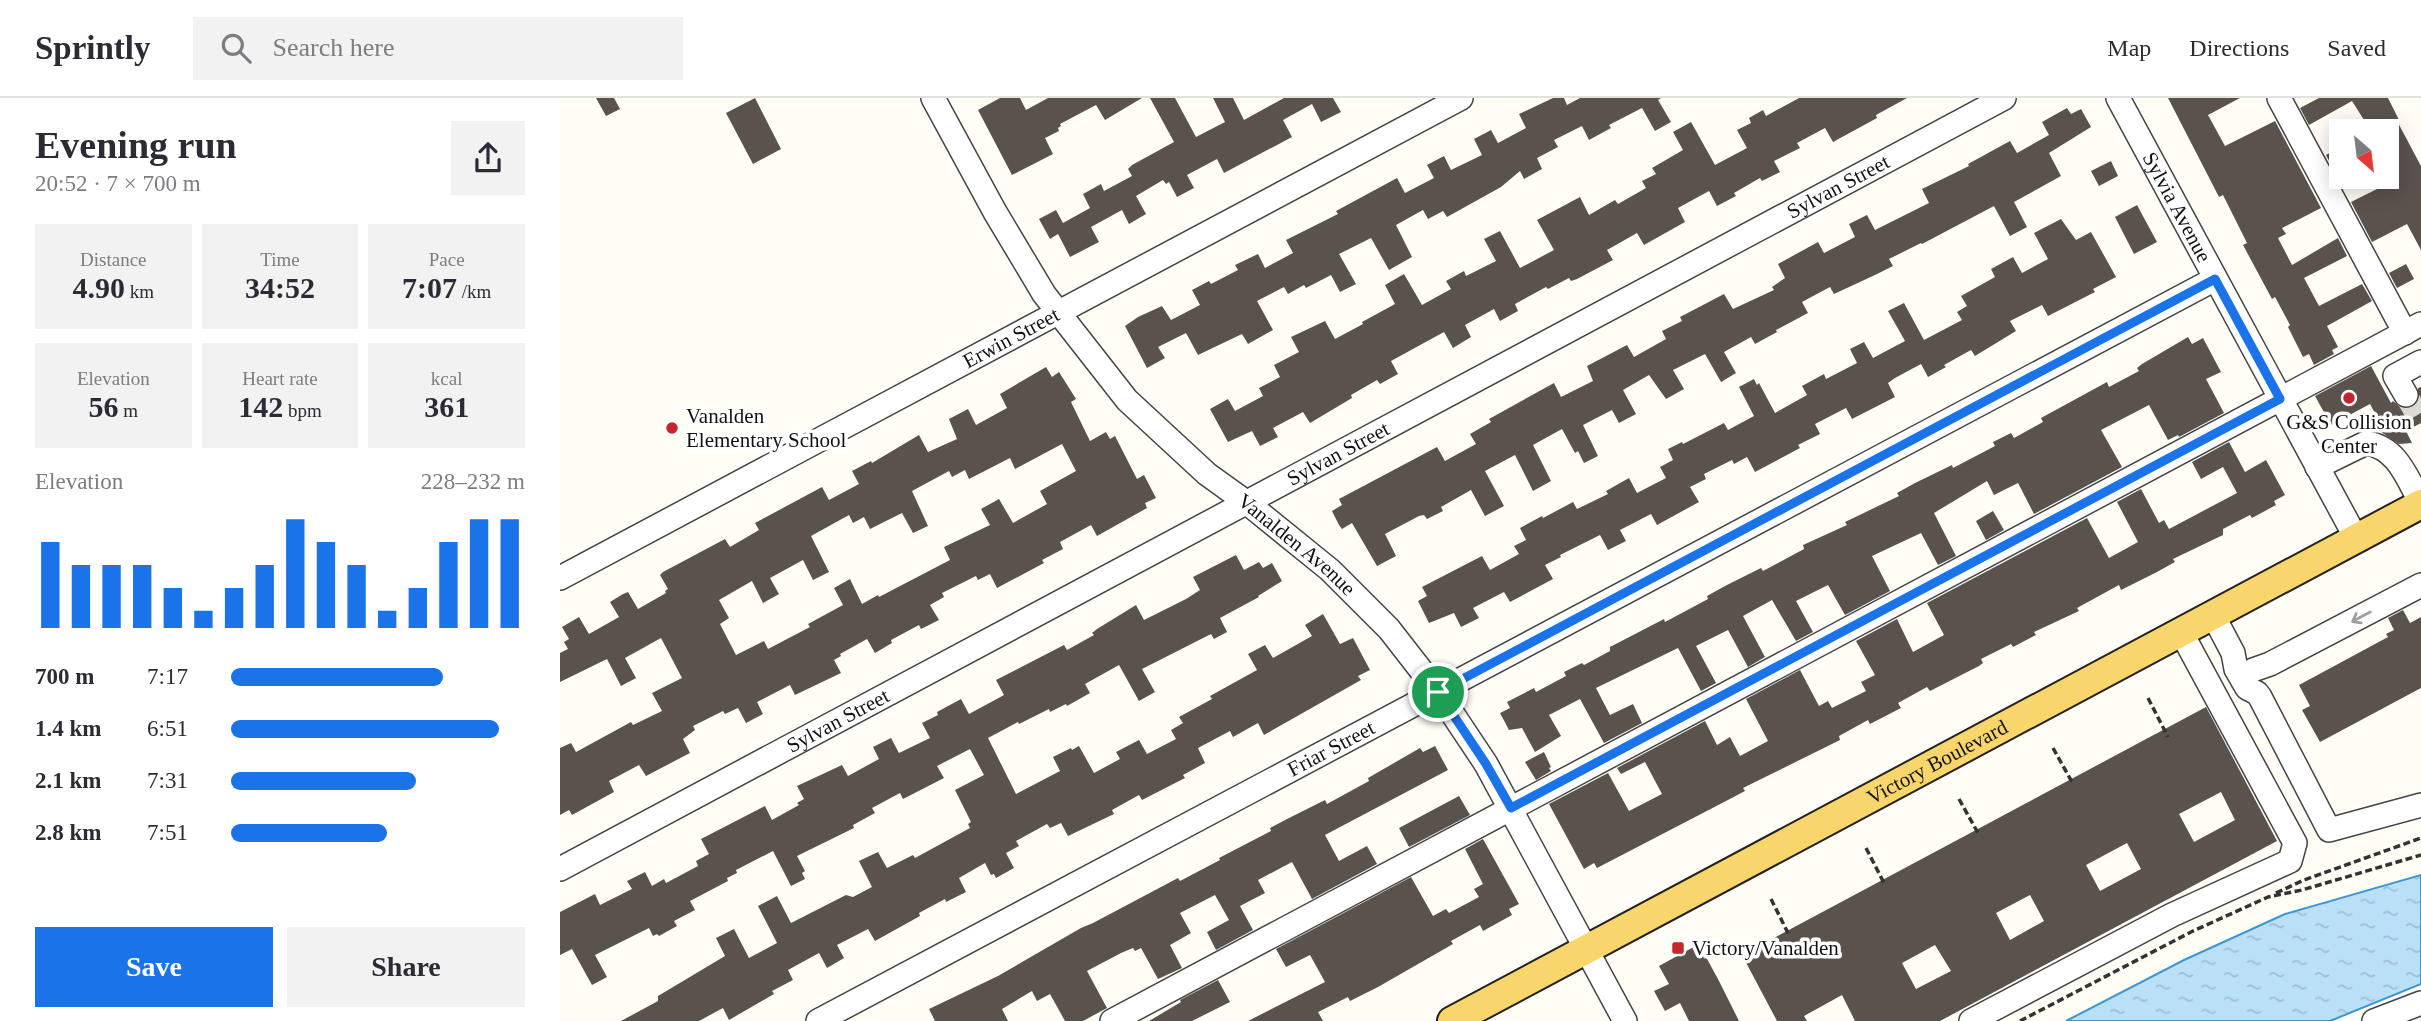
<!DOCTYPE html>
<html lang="en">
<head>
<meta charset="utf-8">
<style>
  :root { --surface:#fff; --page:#f2f2f3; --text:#2b2b33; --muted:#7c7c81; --line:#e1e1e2; --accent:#1a73e8 }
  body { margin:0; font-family:Georgia,serif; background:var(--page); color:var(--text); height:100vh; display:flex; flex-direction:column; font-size:26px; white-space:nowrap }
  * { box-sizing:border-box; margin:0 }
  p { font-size:23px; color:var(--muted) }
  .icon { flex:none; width:38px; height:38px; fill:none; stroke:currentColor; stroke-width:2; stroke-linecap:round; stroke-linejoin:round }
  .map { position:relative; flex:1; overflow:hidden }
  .sheet { display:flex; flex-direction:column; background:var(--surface); width:560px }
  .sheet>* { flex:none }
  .needle { width:46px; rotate:152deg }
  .tools { position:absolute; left:1769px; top:21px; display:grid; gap:14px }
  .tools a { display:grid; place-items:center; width:70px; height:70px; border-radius:0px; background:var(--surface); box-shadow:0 4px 18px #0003; font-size:35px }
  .pin { position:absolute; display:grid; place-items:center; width:60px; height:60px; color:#fff; margin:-30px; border:4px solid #fff; border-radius:50%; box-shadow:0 2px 7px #0007 }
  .round { display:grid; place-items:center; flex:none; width:74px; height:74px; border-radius:0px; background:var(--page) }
  .headline { display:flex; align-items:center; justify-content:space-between; height:119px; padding:0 35px }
  h1 { font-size:38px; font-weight:800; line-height:52px }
  .stats { display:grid; grid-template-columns:repeat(3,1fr); gap:10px; height:119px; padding:7px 35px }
  .stats div { display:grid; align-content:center; border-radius:0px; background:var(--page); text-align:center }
  .stats b { font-size:30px; font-weight:800 }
  .stats small { font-size:19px; font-weight:400 }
  .stats p { font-size:19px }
  .chart { height:196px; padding:14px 35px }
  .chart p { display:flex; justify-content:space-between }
  .chart svg { width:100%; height:126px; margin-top:7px; stroke:var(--accent); stroke-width:6 }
  .primary-button { display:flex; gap:14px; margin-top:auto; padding:14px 35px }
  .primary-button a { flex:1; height:80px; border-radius:0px; background:var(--accent); color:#fff; font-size:28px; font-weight:800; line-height:80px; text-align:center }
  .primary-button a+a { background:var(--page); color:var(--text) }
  ul { padding:0 35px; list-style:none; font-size:23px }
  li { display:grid; grid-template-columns:112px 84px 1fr; align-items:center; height:52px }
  li i { height:18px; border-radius:9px; background:var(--accent) }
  header { display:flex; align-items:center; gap:42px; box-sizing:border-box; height:98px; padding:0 35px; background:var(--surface); border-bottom:2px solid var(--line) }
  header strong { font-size:33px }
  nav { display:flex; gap:38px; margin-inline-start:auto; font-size:24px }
  .search { width:490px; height:63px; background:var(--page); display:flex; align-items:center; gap:18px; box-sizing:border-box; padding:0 24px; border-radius:0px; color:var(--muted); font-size:26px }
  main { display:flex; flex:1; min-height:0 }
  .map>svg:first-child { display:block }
</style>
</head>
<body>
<header>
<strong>Sprintly</strong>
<div class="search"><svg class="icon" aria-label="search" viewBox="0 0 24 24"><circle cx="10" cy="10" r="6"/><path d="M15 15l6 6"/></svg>Search here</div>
<nav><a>Map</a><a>Directions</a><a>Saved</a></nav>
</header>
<main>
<section class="sheet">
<div class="headline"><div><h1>Evening run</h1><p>20:52 · 7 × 700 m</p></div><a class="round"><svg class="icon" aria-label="share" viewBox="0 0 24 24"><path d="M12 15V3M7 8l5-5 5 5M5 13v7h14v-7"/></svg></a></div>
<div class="stats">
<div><p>Distance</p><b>4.90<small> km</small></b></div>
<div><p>Time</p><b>34:52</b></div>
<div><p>Pace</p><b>7:07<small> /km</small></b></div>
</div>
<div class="stats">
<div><p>Elevation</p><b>56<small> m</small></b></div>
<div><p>Heart rate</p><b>142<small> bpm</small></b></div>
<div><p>kcal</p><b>361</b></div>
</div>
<div class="chart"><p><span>Elevation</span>228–232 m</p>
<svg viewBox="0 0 160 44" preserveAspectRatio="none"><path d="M5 44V14M15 44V22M25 44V22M35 44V22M45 44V30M55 44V38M65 44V30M75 44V22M85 44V6M95 44V14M105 44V22M115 44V38M125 44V30M135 44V14M145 44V6M155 44V6"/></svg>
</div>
<ul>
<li><b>700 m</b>7:17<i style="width:72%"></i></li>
<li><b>1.4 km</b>6:51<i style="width:91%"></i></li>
<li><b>2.1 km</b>7:31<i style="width:63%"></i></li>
<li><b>2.8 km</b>7:51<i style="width:53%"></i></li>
</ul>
<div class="primary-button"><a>Save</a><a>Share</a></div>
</section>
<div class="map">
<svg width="1861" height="923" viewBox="0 0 1861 923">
  <defs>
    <pattern id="water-ripples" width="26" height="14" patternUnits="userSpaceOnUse" patternTransform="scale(1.75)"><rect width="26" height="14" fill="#b9e0f7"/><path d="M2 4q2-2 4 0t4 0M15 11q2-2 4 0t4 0" fill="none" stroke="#9ebfd3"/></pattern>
  </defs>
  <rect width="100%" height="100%" fill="#fffdf5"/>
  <polygon fill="url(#water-ripples)" stroke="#3f96cf" stroke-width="2" points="1861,777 1861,886 1770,923 1506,923 1624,862 1725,816"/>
  <g fill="#5a524d" fill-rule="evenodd">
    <polygon points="36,0 54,0 60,11 46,18"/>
    <polygon points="195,0 221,51 193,66 166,15"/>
    <polygon points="440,0 460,0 466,12 488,0 582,0 545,22 536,7 500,26 501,28 498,30 499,33 485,40 493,56 452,77 418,12"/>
    <polygon points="590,0 615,0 636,39 665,24 653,0 673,0 684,22 724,0 773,0 781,14 761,24 752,6 723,22 732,39 664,75 657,61 627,77 634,90 617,99 609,84 606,86 603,82 576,98 586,116 569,126 562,112 531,129 539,144 510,159 498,136 490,141 479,121 496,112 503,125 530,110 523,96 541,86 544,93 572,78 568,71 572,67 614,44"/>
    <polygon points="993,0 1004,0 1007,7 1020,0 1101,0 1098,2 1111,24 1095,33 1082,10 1049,27 1051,30 1029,42 1022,28 994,42 998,49 977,60 982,71 964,81 960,73 941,89 887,119 883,113 868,121 863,112 836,127 852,159 829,172 811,140 779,156 796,186 780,194 771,177 746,190 744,187 728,196 724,189 697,203 713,232 688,246 682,236 638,257 626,235 598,249 605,260 587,270 565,228 578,219 602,208 611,222 640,207 632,192 649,183 651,186 678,172 675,167 698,156 705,170 733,155 726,142 778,116 776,113 837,80 845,95 874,80 867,67 884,58 891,72 922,57 914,41 931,32 938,45 966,30 959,16"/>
    <polygon points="1239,0 1347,0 1316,17 1317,20 1273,44 1265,30 1237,45 1240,50 1214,63 1220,74 1202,83 1200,80 1174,95 1176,98 1157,108 1149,93 1118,110 1125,124 1084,147 1077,135 1047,152 1053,162 1017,181 1011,183 1009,180 988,191 986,189 955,206 958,213 940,223 934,211 905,227 911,239 893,250 884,234 831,263 838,276 820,286 817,282 791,297 792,300 750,325 743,314 713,330 718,339 700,348 692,333 668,344 650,311 668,301 675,313 703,298 699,290 720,279 714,267 739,254 731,239 765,223 775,241 803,226 802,224 835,206 825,187 844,176 862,207 891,191 886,183 904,173 906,178 936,163 924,141 940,133 960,170 994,152 977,122 1020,99 1029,117 1055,102 1058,106 1086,90 1082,83 1096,76 1092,70 1123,52 1113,34 1131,24 1155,67 1187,50 1177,32 1191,25 1189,20 1203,12 1206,18"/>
    <polygon points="1608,0 1680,0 1648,17 1665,48 1715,23 1761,110 1722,130 1726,136 1718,140 1732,167 1778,140 1787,158 1744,180 1759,208 1802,186 1812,203 1767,228 1778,249 1772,252 1774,256 1754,267 1749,256 1743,259 1728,229 1730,227 1715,199 1712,201 1683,147 1687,145 1663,97 1659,99"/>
    <polygon points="1759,0 1828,0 1839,22 1837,23 1861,68 1861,152 1847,126 1812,144 1791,104 1827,86 1827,33 1811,33 1792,3 1749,27 1740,10"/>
    <polygon points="1507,10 1511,16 1521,11 1531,29 1489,55 1501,78 1454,104 1467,129 1450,138 1434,108 1362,146 1361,145 1329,161 1333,168 1315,177 1274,196 1270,189 1242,204 1248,215 1216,232 1217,234 1195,246 1191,239 1164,254 1176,275 1161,284 1145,256 1113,272 1124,291 1106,301 1089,277 1063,292 1076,316 1059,325 1052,312 1023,327 1038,358 1024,365 1018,353 1015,355 1002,331 973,347 991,383 973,393 955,357 925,373 944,408 925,418 911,392 881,409 883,413 867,421 864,417 859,418 825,436 836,458 817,468 792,425 782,431 779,427 772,413 782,407 779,401 877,349 885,363 916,346 910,336 931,324 929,321 994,285 1001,299 1033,283 1027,268 1067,247 1074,259 1106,241 1102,233 1122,223 1120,219 1164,196 1173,211 1214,192 1212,189 1225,180 1218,166 1258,144 1264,155 1295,139 1289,126 1307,117 1315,132 1369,105 1362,91 1409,68 1408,66 1450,43 1457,55 1489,37 1482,24"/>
    <polygon points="1782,48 1782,70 1775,74 1766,57"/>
    <polygon points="1551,63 1558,78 1539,88 1531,73"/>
    <polygon points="1577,107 1597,144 1574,156 1555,119"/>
    <polygon points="1501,121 1516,142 1531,134 1556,179 1533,191 1535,194 1488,218 1482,207 1450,223 1456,233 1415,258 1411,252 1384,267 1386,269 1368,279 1361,266 1335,280 1328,285 1335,299 1292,321 1286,310 1255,326 1260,336 1238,347 1240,350 1195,374 1187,359 1174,366 1172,362 1144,376 1146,381 1130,389 1139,404 1097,427 1091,416 1060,432 1066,443 1048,452 1040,437 1000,457 1001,459 985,467 993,481 950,504 944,494 913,510 919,520 901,529 894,515 869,525 858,503 867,498 862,489 922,458 930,472 959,456 954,448 966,442 960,430 982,418 983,420 1013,404 1017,411 1048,396 1046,393 1069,380 1077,395 1106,380 1100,369 1113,362 1108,351 1122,344 1123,346 1164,325 1168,332 1194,318 1179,289 1194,281 1197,287 1199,285 1215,315 1247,297 1242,288 1264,276 1266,281 1297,265 1290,251 1304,244 1313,260 1345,243 1328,213 1344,205 1364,242 1402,222 1397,214 1407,208 1401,198 1435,179 1431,171 1453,159 1462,175 1488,161 1474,135"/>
    <polygon points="1846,166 1854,181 1837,190 1829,175"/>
    <polygon points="1628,239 1632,246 1643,240 1661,274 1646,281 1664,315 1619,339 1618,337 1608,342 1589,307 1541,332 1562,369 1474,416 1458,385 1434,397 1427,383 1374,415 1396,458 1378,467 1361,435 1312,458 1330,493 1285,517 1268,487 1236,503 1253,534 1236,543 1212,502 1183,518 1205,559 1188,569 1168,532 1136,548 1156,585 1141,593 1118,550 1036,590 1050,617 1073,606 1082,625 1044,645 1020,601 989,617 1001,638 975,654 962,630 949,632 940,615 950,610 947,604 974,590 976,594 1006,578 1004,574 1022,565 1024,567 1050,553 1050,549 1104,521 1105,524 1148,501 1147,498 1165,488 1201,470 1203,473 1244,451 1243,447 1287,427 1285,424 1339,398 1337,395 1355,385 1392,367 1393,370 1435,348 1433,344 1451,335 1454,340 1483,324 1481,320 1547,284 1549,289 1579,273 1577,270 1582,266"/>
    <polygon points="1811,268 1831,305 1833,303 1840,309 1847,311 1854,309 1858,303 1858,290 1861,289 1861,325 1846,333 1852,345 1839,346 1821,334 1824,332 1810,306 1771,327 1755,298"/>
    <path d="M486,269L492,279L499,274L516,301L511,304L530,343L546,334L550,341L555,338L577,381L584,377L596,400L585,405L587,410L537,438L531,427L500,444L503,451L482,462L484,465L437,490L430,476L418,482L416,478L382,495L384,499L370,507L379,522L361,531L359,527L331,542L332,545L315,555L307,541L280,556L281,558L274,562L281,575L235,597L230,587L197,604L203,616L186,625L178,610L165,616L163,613L133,628L135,632L123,641L130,655L86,678L79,667L49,683L54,694L12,717L9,712L0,717V650L11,645L16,654L71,624L73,627L102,613L92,595L122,580L101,540L65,560L76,580L61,588L47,561L0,584V555L8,551L4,544L9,541L2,529L19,519L29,536L59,519L50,504L63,496L68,494L78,511L106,495L105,493L108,491L100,477L103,474L165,441L170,449L199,432L195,425L262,389L269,402L299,386L292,373L311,363L312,365L359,337L368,354L397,341L389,321L408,311L416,327L447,310L440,296ZM502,346L516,373L480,393L487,406L453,425L439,401L421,411L430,427L384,449L390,462L319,499L318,497L302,506L290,481L274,490L283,507L248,526L250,529L208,551L204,543L176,557L160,526L169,520L159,502L192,483L203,505L219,496L210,480L243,462L253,482L269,474L251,438L289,417L293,425L304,419L310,431L342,415L353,435L368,428L352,393L389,373L392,379L405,372L409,381L450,360L455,371Z"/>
    <polygon points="1669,344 1685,374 1706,362 1725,397 1714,403 1716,407 1692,420 1690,417 1663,431 1663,437 1613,461 1615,464 1597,474 1561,492 1559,487 1517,510 1519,513 1474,534 1476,537 1453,549 1451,546 1421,561 1423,565 1419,568 1370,593 1367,589 1338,605 1341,610 1310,626 1308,622 1279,638 1280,642 1183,690 1185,693 1166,703 1037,770 1034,765 1024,771 989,706 1048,675 1069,713 1102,696 1085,664 1061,676 1057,670 1145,623 1157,647 1170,639 1180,658 1208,643 1186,601 1240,572 1259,608 1268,603 1272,610 1306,593 1301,584 1315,577 1296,543 1337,521 1353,554 1384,537 1367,505 1527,420 1549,460 1578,444 1557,404 1581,391 1599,425 1604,422 1609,431 1677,395 1663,369 1641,381 1632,364"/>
    <polygon points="1433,413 1444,432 1426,442 1416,423"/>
    <polygon points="676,457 684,472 699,464 703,470 712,465 722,483 698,498 699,499 660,520 667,534 654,541 651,536 582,571 595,594 579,603 559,567 525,586 530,595 507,608 506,606 490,614 489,611 459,626 458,624 428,640 456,696 500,673 493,659 511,650 512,652 519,648 534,675 560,661 556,654 579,642 587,656 616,641 611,632 623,625 619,619 652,601 650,598 697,572 688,556 705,547 713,560 752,538 745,527 763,516 780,546 793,540 810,572 798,578 801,582 704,637 698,625 673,639 670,633 638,650 645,665 623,677 625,680 582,702 579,697 552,712 554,716 508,738 501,725 490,730 487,726 456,743 459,748 446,755 454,770 436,780 434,776 431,777 425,765 399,780 406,794 386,804 385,801 359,815 360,818 315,843 308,831 277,847 284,860 267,870 259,855 228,872 233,882 212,893 214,896 169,922 163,910 139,923 61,923 98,903 98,898 165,858 156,840 174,831 189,860 217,845 198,808 217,798 231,825 286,797 293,799 312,789 299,763 318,754 327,770 353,757 355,760 410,730 408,726 411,724 395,692 424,677 410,651 377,668 384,680 343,701 340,695 312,710 315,715 293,727 294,730 237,758 245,773 242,775 245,781 231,788 213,753 176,772 177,775 167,780 168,783 130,803 135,812 114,823 117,828 99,838 97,836 93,838 89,830 35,857 47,879 32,887 12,851 0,857 0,814 35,796 40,807 72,791 67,783 85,774 92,788 104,781 106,785 138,768 136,763 149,756 141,741 205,708 212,722 239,707 237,705 244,701 237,688 282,667 288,678 319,661 313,649 331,640 339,655 370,640 362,625 378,617 377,614 401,601 409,616 444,597 436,582 504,547 507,552 534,537 532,535 537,531 576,507 584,522 626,501 640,492 633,479"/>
    <polygon points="1843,512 1850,525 1861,519 1861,590 1760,644 1742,612 1750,608 1739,587 1828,539 1826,536 1834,532 1828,520"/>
    <path d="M1646,609L1717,743L1380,923H1295L1282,897L1244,918L1247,923H1217L1182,857ZM1661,694L1675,722L1634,744L1619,716ZM1567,745L1581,771L1540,793L1526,767ZM1470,797L1484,823L1450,842L1436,815ZM1375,847L1391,873L1356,891L1342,865Z"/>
    <polygon points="875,648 888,672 765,737 779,763 807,748 817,766 752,801 732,764 698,782 705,795 680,808 693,832 656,852 647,834 669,822 655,797 620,815 631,835 610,847 622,870 598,881 581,850 575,853 573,850 561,855 527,873 547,910 523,923 505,923 490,896 477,903 472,893 442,911 448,923 375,923 369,911 438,878 521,830 533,825 618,780 620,783 660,762 659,760 711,733 710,730 729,720 765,702 767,706 809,683 808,680 860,650 863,654"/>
    <polygon points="984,654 991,669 989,670 991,673 976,682 965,664"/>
    <polygon points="899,698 910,717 849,749 839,730"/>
    <polygon points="923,741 959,806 949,811 952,817 923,833 920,827 891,843 893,846 818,889 790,903 788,899 758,914 763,923 688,923 765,884 750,857 726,869 716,851 851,779 873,818 886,811 889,815 919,799 914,791 923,786 905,751"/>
    <polygon points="1139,846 1159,883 1179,923 1129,923 1120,905 1105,913 1094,893 1109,886 1099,868"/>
    <polygon points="658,882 670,904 632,923 589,923 621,904 620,902"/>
  </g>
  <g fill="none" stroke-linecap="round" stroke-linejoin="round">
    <polyline stroke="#dbdad3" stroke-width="23" stroke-dasharray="23 11" stroke-linecap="butt" points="1846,297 1861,323"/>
    <defs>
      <g id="minor">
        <path id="s1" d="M373,0L435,114L484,196L567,302L647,376L686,404L770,472L829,531L878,594L926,666L1065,923"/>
        <path id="s2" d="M1558,0L1796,440"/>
        <polyline points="1719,0 1845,235"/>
        <polyline points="1846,297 1835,278 1861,264"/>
        <path d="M1757,369L1806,345C1837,349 1847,380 1861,405"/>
        <path id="s3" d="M0,480L901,0"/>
        <polyline points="1653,517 1673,555 1676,571 1687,590 1697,595 1700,599 1769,732 1861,707"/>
        <polyline points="1693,572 1710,566 1861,487"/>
        <path id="s4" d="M0,771L1444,0"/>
        <path id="s5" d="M258,923L1655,181"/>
        <polyline points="552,923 1861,226"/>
        <polyline points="1411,923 1612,817 1730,763 1735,745 1621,534"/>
        <polyline points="1814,923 1861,905"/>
      </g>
      <g id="major">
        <path id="s6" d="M892,923L1861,406"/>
      </g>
    </defs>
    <use href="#minor" stroke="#444" stroke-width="26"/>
    <use href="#major" stroke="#222" stroke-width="32"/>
    <g stroke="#333" stroke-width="3.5" stroke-dasharray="7 3.5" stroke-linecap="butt">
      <polyline points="1588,600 1608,639"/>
      <polyline points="1493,650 1512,684"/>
      <polyline points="1399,701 1418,735"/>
      <polyline points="1306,750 1324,785"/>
      <polyline points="1716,795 1744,782 1861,740"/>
      <polyline points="1211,801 1229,837"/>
      <polyline points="1460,923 1631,834 1708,799 1742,792 1861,757"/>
    </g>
    <use href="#minor" stroke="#fff" stroke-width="23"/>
    <use href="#major" stroke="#f9d66b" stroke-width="28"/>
  </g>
  <defs><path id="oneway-shaft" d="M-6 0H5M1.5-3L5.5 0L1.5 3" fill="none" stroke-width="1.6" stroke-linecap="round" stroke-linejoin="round" transform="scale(1.75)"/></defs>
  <use stroke="#a0a0a0" href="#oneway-shaft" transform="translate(1801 519) rotate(152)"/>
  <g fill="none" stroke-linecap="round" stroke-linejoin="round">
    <defs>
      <polygon id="route" points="1655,181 1720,301 951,710 926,666 878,594"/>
    </defs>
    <use href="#route" stroke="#fff" stroke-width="14"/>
    <use href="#route" stroke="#1a73e8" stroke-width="9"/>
  </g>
  <g fill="#c4262e" stroke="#fff" stroke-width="2.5">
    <circle cx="1789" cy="300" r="7"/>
    <circle cx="112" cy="330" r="7"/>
    <rect x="1111" y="843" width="14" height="14" rx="3.5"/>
  </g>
  <g text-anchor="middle" stroke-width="7" stroke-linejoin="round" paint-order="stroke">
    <g font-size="21" fill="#111" stroke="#fff">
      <text dy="7" stroke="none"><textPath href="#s4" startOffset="1449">Sylvan Street</textPath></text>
      <text dy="7" stroke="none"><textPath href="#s2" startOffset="124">Sylvia Avenue</textPath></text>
      <text dy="7" stroke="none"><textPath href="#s3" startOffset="511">Erwin Street</textPath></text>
      <text dy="7" stroke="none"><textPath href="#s4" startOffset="882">Sylvan Street</textPath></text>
      <text dy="7" stroke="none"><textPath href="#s1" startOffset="583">Vanalden Avenue</textPath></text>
      <text dy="7" stroke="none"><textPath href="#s4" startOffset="315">Sylvan Street</textPath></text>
      <text dy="7" stroke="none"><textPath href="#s5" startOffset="581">Friar Street</textPath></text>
      <text dy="7" stroke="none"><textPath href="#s6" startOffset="550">Victory Boulevard</textPath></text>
    </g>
    <g font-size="21" fill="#111" stroke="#fff" text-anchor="start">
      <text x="126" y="325">Vanalden<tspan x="126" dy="24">Elementary School</tspan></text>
      <text x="1789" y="331" text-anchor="middle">G&amp;S Collision<tspan x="1789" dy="24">Center</tspan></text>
      <text x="1132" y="857">Victory/Vanalden</text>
    </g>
  </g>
</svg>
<div class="tools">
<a><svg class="needle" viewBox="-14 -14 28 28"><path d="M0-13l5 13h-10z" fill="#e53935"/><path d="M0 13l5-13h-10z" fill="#7c7c81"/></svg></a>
</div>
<div class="pin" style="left:878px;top:594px;background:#1e9e55"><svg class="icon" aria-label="arrive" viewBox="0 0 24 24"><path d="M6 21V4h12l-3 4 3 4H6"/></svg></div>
</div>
</main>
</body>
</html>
